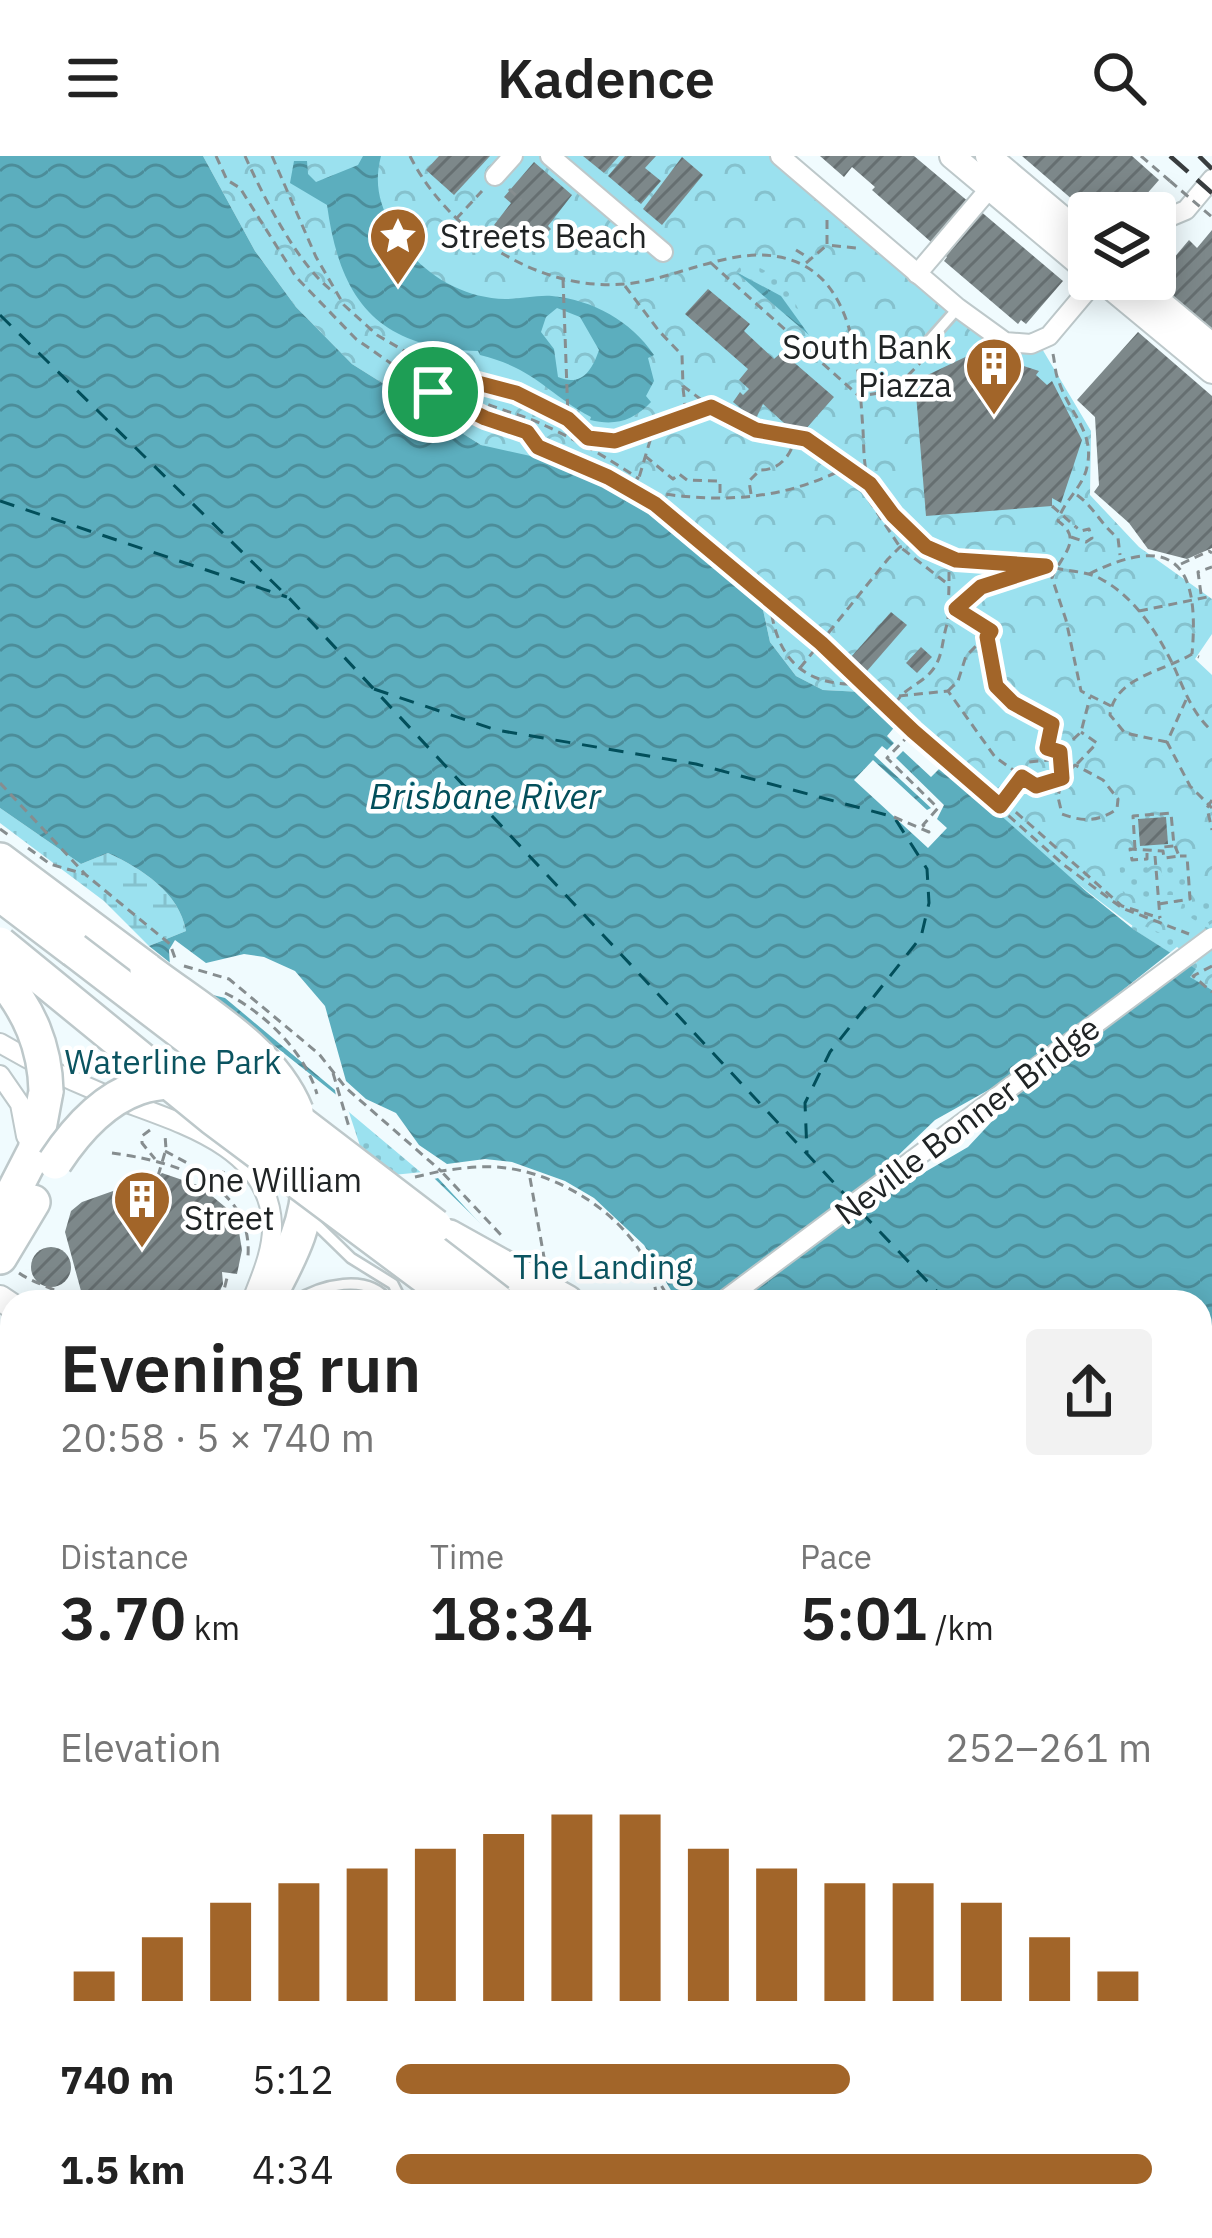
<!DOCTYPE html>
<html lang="en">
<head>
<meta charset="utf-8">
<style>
  :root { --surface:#fff; --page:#f2f2f2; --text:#222; --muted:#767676; --accent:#a26529 }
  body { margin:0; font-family:"IBM Plex Sans",sans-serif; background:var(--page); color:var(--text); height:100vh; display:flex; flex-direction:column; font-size:45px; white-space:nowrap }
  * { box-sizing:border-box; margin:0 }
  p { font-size:39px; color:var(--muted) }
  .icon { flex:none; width:66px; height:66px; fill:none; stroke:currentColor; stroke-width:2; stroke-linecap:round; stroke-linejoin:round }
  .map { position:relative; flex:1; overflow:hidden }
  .sheet { position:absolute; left:0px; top:1134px; width:1212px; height:948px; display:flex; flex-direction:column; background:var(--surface); border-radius:36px 36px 0 0; box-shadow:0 6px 30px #0003 }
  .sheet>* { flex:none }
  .controls { position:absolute; left:1068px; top:36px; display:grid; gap:24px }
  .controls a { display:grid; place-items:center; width:108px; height:108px; border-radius:12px; background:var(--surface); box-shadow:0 6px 30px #0003; font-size:60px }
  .pin { position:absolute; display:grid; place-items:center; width:102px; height:102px; color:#fff; margin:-51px; border:6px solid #fff; border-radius:50%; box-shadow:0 3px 12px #0007 }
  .round { display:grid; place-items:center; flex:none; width:126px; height:126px; border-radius:12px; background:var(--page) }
  .headline { display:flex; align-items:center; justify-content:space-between; height:204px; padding:0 60px }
  h1 { font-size:66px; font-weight:600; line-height:90px }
  .figures { display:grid; grid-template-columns:repeat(3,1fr); gap:18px; height:204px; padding:12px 60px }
  .figures div { display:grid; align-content:center }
  .figures b { font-size:60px; font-weight:600 }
  .figures small { font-size:33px; font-weight:400 }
  .figures p { font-size:33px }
  .chart { height:336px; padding:24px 60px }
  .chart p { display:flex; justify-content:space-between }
  .chart svg { width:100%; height:216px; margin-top:12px; stroke:var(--accent); stroke-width:6 }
  ul { padding:0 60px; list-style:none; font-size:39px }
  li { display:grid; grid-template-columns:192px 144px 1fr; align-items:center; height:90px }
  li i { height:30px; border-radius:15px; background:var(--accent) }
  header { display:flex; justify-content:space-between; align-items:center; height:156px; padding:0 60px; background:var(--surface); font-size:54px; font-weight:600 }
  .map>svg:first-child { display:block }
</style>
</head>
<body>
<header><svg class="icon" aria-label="menu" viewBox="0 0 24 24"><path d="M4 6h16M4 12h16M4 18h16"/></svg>Kadence<svg class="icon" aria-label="search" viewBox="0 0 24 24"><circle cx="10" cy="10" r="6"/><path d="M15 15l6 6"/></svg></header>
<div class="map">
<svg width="1212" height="2082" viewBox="0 0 1212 2082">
  <defs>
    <pattern id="wetland-marsh" width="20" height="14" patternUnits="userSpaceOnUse" patternTransform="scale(3)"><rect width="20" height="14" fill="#9be1ef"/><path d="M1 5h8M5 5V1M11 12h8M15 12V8" fill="none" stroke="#85c1cd"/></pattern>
    <pattern id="park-crowns" width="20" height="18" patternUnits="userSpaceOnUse" patternTransform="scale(3)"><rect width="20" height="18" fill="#9be1ef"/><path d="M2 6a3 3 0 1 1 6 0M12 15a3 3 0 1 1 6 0" fill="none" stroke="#85c1cd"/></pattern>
    <pattern id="garden-dots" width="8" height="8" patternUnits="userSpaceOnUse" patternTransform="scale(3)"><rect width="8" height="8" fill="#9be1ef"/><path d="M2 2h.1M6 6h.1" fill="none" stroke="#85c1cd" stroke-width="1.8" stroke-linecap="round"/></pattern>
    <pattern id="water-waves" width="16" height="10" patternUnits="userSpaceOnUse" patternTransform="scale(3)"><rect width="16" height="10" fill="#5caebe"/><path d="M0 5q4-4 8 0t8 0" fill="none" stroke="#4c8d9a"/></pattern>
    <pattern id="building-hatch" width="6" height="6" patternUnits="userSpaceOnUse" patternTransform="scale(3)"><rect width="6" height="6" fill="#7d888a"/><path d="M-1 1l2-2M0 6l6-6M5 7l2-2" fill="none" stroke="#666f71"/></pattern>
  </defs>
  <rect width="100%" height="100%" fill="#f0fbfe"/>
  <path fill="url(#wetland-marsh)" d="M0,652L81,708L108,697C142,713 179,736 186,775L149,790L104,745L0,667Z"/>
  <path fill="url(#park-crowns)" d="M203,0H780L996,183L1038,186L1091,275L1090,339L1139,391L1212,443V478L1195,503L1212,519V834L1189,821L1195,813C1074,735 968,634 862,536L823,534L796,520L770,486L762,449L627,341L605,329L481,289L352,208L296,151L255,95Z"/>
  <g fill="url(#garden-dots)">
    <path d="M742,108C773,108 798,143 805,171L781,140L736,116Z"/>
    <polygon points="1146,706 1152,728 1148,730 1153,742 1123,737 1119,708"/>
    <polygon points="1186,708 1189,742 1174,744 1173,739 1164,739 1166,728 1163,727 1161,710"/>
    <polygon points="1212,742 1212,762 1208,766 1212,775 1180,755 1182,748"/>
    <polygon points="1135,766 1181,786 1204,803 1196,813 1131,772"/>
    <polygon points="342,935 423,1016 393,1019 362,996"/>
  </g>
  <g fill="url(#water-waves)" fill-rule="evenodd">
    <path d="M0,0H203L255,95L296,151L352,208L481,289L535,301L582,318L627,341L668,369L762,449L770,486L796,520L823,534L862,536L1087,736L1133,773L1196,813L1190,821L1212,834V1703L1200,1699V1146H562L402,991L149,790L186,775C179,736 142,713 108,697L81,708L0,652Z"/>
    <path d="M363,0H381C374,27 379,47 392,71C414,113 458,142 505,143C521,143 536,139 552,140C593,144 631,165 654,199L648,202L654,225L646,240L651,246C633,265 615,270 590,264L591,261C546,237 536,213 480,199L478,195C377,192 340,144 327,49L290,27L294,5H307L308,18L316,26L358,9ZM557,152L580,161L599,194C592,215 581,231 558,221L554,193L541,176L546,161Z"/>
    <polygon points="736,116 781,140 809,179"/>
  </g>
  <g fill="#f0fbfe">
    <polygon points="897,568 942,610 931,621 903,595 896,602 944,649 937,663 947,672 928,692 854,624 873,604 927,654 931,652 874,599 882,590 887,594 894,587 887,580"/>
    <polygon points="175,784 206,807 244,798 264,801 295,815 325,850 346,925 366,943 396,957 419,989 447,1008 485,1003 512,1006 565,1025 594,1042 644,1089 678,1146 553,1146 438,1022 430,1024 337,946 335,934 225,842 205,837 170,810 169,794"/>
    <polygon points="1177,791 1197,806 1131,848 1026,929 968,991 870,1048 734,1146 712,1146 859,1037 935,964 1017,918"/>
  </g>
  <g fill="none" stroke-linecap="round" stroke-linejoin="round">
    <g stroke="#024f5b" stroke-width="3" stroke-dasharray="15 12" stroke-linecap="butt">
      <polyline points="0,159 289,442 850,1044"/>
      <polyline points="0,345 287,441"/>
      <polyline points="374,533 496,574 696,608 894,661 927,713 929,747 921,781 830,896 805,947 807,997"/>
      <polyline points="861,1056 947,1146"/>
      <polyline points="1200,1487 1212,1484"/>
    </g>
  </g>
  <g fill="url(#building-hatch)">
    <polygon points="439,0 490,0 454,39 426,14"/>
    <polygon points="583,0 619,0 604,17"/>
    <polygon points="625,0 656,0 645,12 661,25 641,48 608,20"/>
    <polygon points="820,0 914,0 970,47 931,86 872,34 875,31 852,11 844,21"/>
    <polygon points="1022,0 1132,0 1159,24 1130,57 1088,57"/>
    <polygon points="682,1 703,19 662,69 643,53"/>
    <polygon points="534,6 572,39 548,70 551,73 543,81 547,84 539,93 533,88 530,92 525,88 522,91 494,69 511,47 504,41"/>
    <polygon points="979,54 1063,125 1026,168 1021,164 1018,168 944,105 947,101 943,97"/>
    <polygon points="1212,74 1212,184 1161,133 1167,120 1170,123 1175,117 1167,110 1189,84 1197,92"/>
    <polygon points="708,133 750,168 744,175 774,203 782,196 834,241 804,275 799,271 794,276 763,248 755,264 733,246 740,236 743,239 749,233 739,224 748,213 685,158"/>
    <polygon points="1138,176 1212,240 1212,392 1187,403 1148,393 1129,367 1094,336 1099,329 1095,261 1077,244"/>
    <polygon points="978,195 1039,215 1036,219 1047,229 1052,225 1082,284 1061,347 1052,342 1052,350 926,360 916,238 926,233 917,224"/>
    <polygon points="891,456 907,469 867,515 851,501"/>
    <polygon points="921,491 932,501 917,517 906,507"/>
    <polygon points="1166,661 1168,688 1140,690 1138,663"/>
    <polygon points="162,1017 200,1030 230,1055 238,1070 242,1094 237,1118 222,1116 223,1128 215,1146 84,1146 65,1076 71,1055 82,1046 130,1029 153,1032 155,1023"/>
    <circle cx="51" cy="1111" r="20"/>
    <polygon points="12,1329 12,1375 0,1367 0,1338"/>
    <polygon points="0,1454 12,1462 9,1478 12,1496 0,1516"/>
    <polygon points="2,1667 12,1673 12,1845 0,1838"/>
    <polygon points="5,1846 12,1850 12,1883 5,1879 0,1888 0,1855"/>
    <polygon points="1212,1863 1212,1893 1200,1886"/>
    <polygon points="0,1897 12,1904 12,1944 5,1956 12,1959 12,2014 0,2006"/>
    <polygon points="1212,1897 1212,1953 1200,1946 1200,1911"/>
    <polygon points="1200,1992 1212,1999 1212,2082 1177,2082 1157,2070 1200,2070"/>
    <polygon points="191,2070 317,2070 310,2082 184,2082"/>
    <polygon points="378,2070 505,2070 498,2082 371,2082"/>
    <polygon points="526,2070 636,2070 629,2082 518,2082"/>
    <polygon points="697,2070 956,2070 949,2082 690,2082"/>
    <polygon points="1025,2070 1061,2070 1081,2082 1018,2082"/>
  </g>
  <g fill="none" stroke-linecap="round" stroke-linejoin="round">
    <defs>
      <g id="lane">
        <polyline points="920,195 958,152"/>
        <polyline points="313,1065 351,1102 393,1128 402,1146"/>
        <path d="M294,1146C320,1129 368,1116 389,1146"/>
        <polyline points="1200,1779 1212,1769"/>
        <polyline points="1200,1805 1212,1809"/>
        <polyline points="4,1891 12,1896"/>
      </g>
      <g id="street">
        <polyline points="550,0 663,96"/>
        <polyline points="780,0 958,152 1005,186 1031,188 1049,180 1097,123"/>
        <polyline points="495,20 513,0"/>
        <polyline points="1155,67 1186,54 1212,23"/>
        <polyline points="917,118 990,32"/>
        <path d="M0,887C32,906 65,922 99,936C162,963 268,983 272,1068C273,1092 263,1116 254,1139"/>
        <polyline points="0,919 20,948 26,980"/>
        <polyline points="1200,1823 1212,1827"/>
        <polyline points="985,2082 992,2070"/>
      </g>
      <g id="secondary">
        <polyline points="952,0 1089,115"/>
        <polyline points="988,0 1089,85"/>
        <polyline points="1101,123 1212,215"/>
        <polyline points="1132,123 1212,190"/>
        <polyline points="0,1142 12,1150"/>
        <polyline points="0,1406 12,1414"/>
        <polyline points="0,1593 12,1573"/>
        <polyline points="0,2044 12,2052"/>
        <polyline points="1104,2070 1124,2082"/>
        <polyline points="23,2082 31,2070"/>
        <polyline points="344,2082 351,2070"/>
        <polyline points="662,2082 670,2070"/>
      </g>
      <g id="highway">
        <polyline points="0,704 147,814"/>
        <polyline points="0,738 74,794"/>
        <polyline points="0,1062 35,994 46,935"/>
        <polyline points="449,1081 566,1146"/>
        <polyline points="0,1101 33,1046"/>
        <path d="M266,1146C290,1102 313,1059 308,1008"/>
        <polyline points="1200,1641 1212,1649"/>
        <polyline points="1200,1670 1212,1679"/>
        <polyline points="1200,1705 1212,1713"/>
      </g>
    </defs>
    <use href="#lane" stroke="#bdc8ca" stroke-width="14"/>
    <use href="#street" stroke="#bdc8ca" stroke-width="22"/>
    <use href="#secondary" stroke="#bdc8ca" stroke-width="28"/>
    <use href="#highway" stroke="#bdc8ca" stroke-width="38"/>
    <g stroke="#868d8f" stroke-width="3" stroke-dasharray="9 6" stroke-linecap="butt">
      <polyline points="216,0 227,24 240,32 296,121 356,183 432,236 485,263 527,276 537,291 608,321 655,348 821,487 913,575 1064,709 1122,752 1189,778"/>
      <path d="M245,0C263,40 299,112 335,137"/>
      <polyline points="272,0 316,101 344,149 377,179 444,218 516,237 569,263 588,282 615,285 655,268"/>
      <path d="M410,0C448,76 538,136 625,128C683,123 746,80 803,109C857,137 859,221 863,274C864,291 863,312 870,328C877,343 893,359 905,370C957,421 1002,401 1066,414C1078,416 1091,417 1101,423C1135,441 1159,479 1175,513C1185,536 1193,558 1212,575"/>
      <polyline points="1141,0 1170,25"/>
      <polyline points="509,33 521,44"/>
      <polyline points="456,63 482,35"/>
      <polyline points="827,64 827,89 857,92"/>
      <polyline points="796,94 809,102"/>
      <polyline points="711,107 859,240 893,235 920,207"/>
      <polyline points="806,107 826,90"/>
      <polyline points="563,123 568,261"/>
      <polyline points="625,130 659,175 682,199 683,230 711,251 756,275 806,283 867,325"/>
      <path d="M1053,198C1055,207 1055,218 1059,226C1070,259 1097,277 1086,315C1080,334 1063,346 1058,365C1085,384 1060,400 1052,422L1066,464L1081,535L1111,550"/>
      <polyline points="683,232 686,258"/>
      <path d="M433,235L444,218C464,249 515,254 546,270C578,285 610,303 639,323"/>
      <polyline points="645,300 673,323 679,318 687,324 720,325 720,341"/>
      <polyline points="577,306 588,282"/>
      <polyline points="635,335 655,268 711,251"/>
      <path d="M751,338L749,325L760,314C779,314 790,301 795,283"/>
      <path d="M1077,339C1095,352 1101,369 1118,382L1120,399"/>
      <path d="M655,347L664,338C729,347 788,342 847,311L900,391L949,429L948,463"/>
      <polyline points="1071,381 1086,386 1092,382 1089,373 1081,375 1076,371"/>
      <polyline points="949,401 949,427"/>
      <polyline points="1181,408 1209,395 1212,397"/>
      <path d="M1089,418C1175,375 1200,410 1192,498"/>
      <polyline points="1201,438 1198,416 1212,411"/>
      <path d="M770,444C775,506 808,534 870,527L1122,750L1160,762"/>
      <polyline points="1139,455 1212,440"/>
      <path d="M987,481L996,530L1014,547L1052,569L1047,592L1060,596L1062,622L1075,609L1103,624L1118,643L1117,653C1098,666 1083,666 1062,658L1058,641L1062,622"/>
      <polyline points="800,512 888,403 900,391 920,385"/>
      <polyline points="948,535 958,525 966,500 991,475 958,454"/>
      <polyline points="899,540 948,535 995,601 1036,630 1060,623"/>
      <polyline points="1186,544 1167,586 1190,630 1212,652"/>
      <path d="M895,548C903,533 919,529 930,517C945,501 941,481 949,463C961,432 1009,419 1038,412"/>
      <path d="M1167,586L1125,577L1110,559C1114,521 1165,515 1192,498L1199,501"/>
      <polyline points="1062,594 1081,576 1090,541"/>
      <polyline points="1077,608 1097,587 1081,576"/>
      <polyline points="0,627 86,719 170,788 175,802"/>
      <polyline points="1004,643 1029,606 1058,603"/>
      <polyline points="1212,644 1207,652 1212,674"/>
      <polyline points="894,661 929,676 923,669 938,652 887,602 912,576"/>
      <polyline points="0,673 10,680"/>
      <polyline points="28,692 50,708 84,718"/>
      <polyline points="1135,693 1133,660 1171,657 1174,690 1163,691 1163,695"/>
      <polyline points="1147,697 1147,703 1132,704 1130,693 1163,695 1164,702 1179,700 1175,690"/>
      <polyline points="1155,700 1160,762"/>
      <polyline points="1159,748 1190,743 1187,700 1180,700"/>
      <path d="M184,810L229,823L319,898L346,932L441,1015C463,1012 484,1009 506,1012C571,1020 653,1076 657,1146"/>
      <polyline points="1212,810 1193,820 1212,836"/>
      <path d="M225,837C264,856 305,896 317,938"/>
      <polyline points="333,917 349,971"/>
      <polyline points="150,974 142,980 142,987 155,1003"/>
      <polyline points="165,995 213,1021 222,1020 224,1013"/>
      <path d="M112,997C170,1005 253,1026 248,1100"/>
      <polyline points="158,1020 166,993 165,979"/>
      <polyline points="415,1021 441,1015 502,1080"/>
      <polyline points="530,1022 545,1107"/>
      <path d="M19,1117C34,1128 65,1135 73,1146"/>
      <polyline points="654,1117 671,1146"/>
      <polyline points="221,1146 228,1118"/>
      <polyline points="1200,1748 1211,1736"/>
      <polyline points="1200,1972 1212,1979"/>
    </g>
    <use href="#lane" stroke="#fff" stroke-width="9"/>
    <use href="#street" stroke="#fff" stroke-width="18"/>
    <use href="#secondary" stroke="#fff" stroke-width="24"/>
    <use href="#highway" stroke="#fff" stroke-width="33"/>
    <g stroke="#393d3f" stroke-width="4.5" stroke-dasharray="24 12" stroke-linecap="butt">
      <polyline points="1170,0 1212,37"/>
      <polyline points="1199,0 1212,13"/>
    </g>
    <defs>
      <polyline id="street-bridge" points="722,1146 1212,781"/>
      <g id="highway-bridge">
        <polyline points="0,788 213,962 459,1146"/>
        <polyline points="74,794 435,1070"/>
        <path d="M147,814C198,853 271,893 296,955"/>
        <path d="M0,820C29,854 45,890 46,935"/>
        <path d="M55,1006C103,933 165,899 246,952L498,1146"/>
      </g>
    </defs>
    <use href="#street-bridge" stroke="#bdc8ca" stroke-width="22" stroke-linecap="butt"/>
    <use href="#highway-bridge" stroke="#bdc8ca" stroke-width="38" stroke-linecap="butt"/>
    <g stroke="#868d8f" stroke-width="3" stroke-dasharray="9 6" stroke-linecap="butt">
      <polyline points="1170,25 1212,61"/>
      <polyline points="1052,350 1076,371"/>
      <polyline points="1200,1738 1212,1725"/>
    </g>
    <use href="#street-bridge" stroke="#fff" stroke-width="18"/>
    <use href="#highway-bridge" stroke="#fff" stroke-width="33"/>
  </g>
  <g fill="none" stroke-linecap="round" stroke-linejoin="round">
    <defs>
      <polygon id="route" points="444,218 516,237 568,263 588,282 615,285 711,251 756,274 806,283 870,328 893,359 926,391 956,404 1046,410 981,431 956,453 991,475 987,481 996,530 1013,547 1052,568 1047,592 1060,596 1062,622 1036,630 1022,621 1000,650 913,575 821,487 655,348 608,321 538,291 527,276 485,262 433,236"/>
    </defs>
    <use href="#route" stroke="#fff" stroke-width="24"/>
    <use href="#route" stroke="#a26529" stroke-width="15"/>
  </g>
  <defs>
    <symbol id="sight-pin" viewBox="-11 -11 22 30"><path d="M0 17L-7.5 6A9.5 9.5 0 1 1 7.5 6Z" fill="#a26529" stroke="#fff"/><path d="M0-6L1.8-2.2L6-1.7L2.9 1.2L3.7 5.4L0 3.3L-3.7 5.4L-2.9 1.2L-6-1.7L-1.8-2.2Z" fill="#fff"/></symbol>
    <symbol id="building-pin" viewBox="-11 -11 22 30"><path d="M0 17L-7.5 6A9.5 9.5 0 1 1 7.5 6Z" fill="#a26529" stroke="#fff"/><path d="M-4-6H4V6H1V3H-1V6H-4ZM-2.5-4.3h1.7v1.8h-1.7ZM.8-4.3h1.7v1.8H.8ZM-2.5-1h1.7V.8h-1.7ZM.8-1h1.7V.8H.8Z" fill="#fff"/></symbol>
  </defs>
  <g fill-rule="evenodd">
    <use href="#sight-pin" x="365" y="47" width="66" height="90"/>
    <use href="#building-pin" x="961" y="177" width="66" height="90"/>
    <use href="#building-pin" x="109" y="1010" width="66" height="90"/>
  </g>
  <g text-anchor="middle" stroke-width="9" stroke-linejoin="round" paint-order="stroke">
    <g font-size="33" fill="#202425" stroke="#fff" text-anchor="start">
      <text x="440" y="92">Streets Beach</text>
      <text x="952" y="203" text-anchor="end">South Bank<tspan x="952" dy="38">Piazza</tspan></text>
      <text x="184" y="1036">One William<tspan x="184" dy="38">Street</tspan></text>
    </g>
    <g font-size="33" fill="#0b5460" stroke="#fff">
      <text x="173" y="918">Waterline Park</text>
      <text x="603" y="1123">The Landing</text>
    </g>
    <g font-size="33" fill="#202425" stroke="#fff">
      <text transform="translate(967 964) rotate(-37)" y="12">Neville Bonner Bridge</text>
    </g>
    <g font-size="36" font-style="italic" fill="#024f5b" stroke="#fff">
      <text x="485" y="653">Brisbane River</text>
    </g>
  </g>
</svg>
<div class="controls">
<a><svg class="icon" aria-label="layers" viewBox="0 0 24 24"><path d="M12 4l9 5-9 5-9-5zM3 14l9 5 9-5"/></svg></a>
</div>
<div class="pin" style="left:433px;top:236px;background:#1e9e55"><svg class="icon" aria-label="arrive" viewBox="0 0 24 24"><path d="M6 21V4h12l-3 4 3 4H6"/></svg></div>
<section class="sheet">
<div class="headline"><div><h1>Evening run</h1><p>20:58 · 5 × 740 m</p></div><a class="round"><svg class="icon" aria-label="share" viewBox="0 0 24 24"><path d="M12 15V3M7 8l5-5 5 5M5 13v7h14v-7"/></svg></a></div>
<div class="figures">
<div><p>Distance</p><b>3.70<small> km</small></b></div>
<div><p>Time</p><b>18:34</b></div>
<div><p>Pace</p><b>5:01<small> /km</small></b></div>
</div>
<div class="chart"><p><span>Elevation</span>252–261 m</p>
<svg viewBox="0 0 160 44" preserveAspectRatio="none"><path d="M5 44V38M15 44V31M25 44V24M35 44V20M45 44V17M55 44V13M65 44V10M75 44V6M85 44V6M95 44V13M105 44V17M115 44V20M125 44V20M135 44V24M145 44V31M155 44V38"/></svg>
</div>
<ul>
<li><b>740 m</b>5:12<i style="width:60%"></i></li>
<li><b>1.5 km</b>4:34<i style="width:100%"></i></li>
</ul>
</section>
</div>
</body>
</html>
